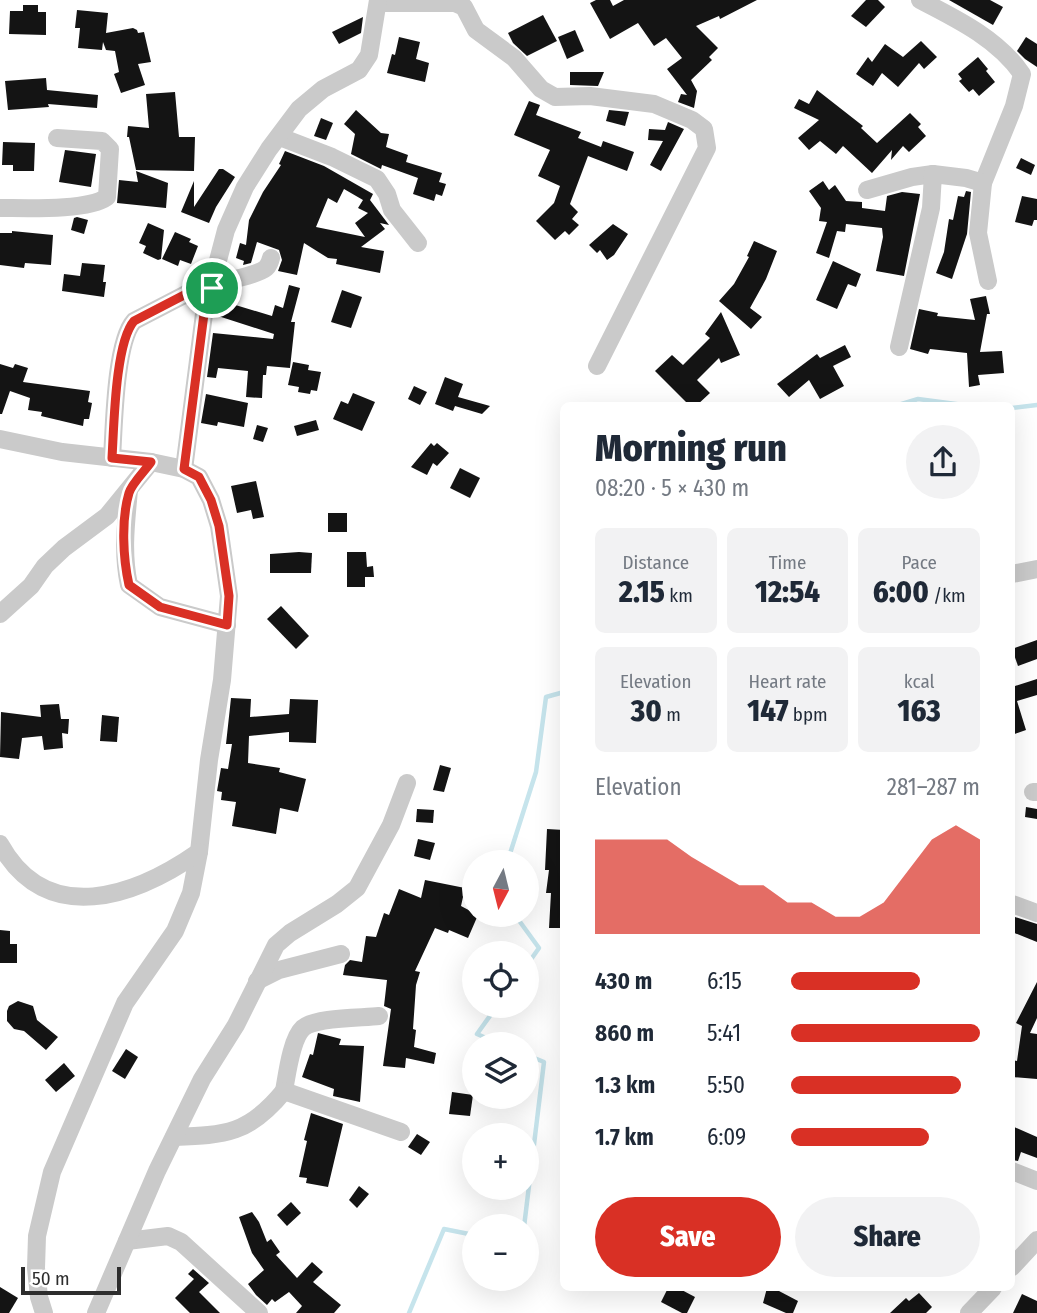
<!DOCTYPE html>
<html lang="en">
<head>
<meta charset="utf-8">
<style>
  :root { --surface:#fff; --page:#f2f2f3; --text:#1f2937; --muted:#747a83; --accent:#d93025 }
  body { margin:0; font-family:"Fira Sans Condensed",sans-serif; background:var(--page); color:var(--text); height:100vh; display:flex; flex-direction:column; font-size:26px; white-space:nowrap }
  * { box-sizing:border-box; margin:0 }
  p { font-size:23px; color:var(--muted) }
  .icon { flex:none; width:38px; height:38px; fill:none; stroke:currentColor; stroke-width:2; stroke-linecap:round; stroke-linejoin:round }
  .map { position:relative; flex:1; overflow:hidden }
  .side { position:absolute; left:560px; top:402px; width:455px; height:889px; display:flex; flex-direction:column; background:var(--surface); border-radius:10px; box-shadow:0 7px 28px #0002 }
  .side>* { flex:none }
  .needle { width:46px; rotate:187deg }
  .tools { position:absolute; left:462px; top:850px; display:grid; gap:14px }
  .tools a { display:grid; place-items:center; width:77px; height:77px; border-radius:50%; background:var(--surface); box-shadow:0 7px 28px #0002; font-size:35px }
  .scale { position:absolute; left:21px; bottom:18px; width:100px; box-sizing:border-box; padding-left:7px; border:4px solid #2d2d2d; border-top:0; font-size:19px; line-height:24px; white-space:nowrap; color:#2d2d2d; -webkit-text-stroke:5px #fff; paint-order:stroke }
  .pin { position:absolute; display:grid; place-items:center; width:60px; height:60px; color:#fff; margin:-30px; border:4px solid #fff; border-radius:50%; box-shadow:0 2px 7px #0007 }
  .round { display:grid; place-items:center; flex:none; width:74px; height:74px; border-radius:37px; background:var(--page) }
  .summary { display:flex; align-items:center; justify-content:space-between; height:119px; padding:0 35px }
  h1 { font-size:38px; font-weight:800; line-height:52px }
  .figures { display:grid; grid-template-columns:repeat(3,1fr); gap:10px; height:119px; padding:7px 35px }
  .figures div { display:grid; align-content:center; border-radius:10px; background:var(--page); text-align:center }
  .figures b { font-size:30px; font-weight:800 }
  .figures small { font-size:19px; font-weight:400 }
  .figures p { font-size:19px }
  .chart { height:196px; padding:14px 35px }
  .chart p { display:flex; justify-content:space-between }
  .chart svg { width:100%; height:126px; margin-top:7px; fill:var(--accent); opacity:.7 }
  .primary-button { display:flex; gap:14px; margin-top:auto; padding:14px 35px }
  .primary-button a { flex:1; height:80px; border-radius:42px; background:var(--accent); color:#fff; font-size:28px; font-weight:800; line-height:80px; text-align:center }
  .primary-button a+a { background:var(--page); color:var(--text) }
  ul { padding:0 35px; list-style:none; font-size:23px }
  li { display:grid; grid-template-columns:112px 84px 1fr; align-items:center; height:52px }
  li i { height:18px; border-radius:9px; background:var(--accent) }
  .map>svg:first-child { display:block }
</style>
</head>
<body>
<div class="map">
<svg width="1037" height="1313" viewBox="0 0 1037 1313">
  <rect width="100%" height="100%" fill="#fff"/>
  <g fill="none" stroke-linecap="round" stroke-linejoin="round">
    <g stroke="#c6e4ec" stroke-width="4.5">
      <polyline points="895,406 918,399 971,406"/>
      <polyline points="1012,408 1037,405"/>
      <polyline points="507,863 536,772 546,697 564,692"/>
      <polyline points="515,915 539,948 527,965"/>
      <polyline points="497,1006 477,1034 502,1045"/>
      <polyline points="524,1227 544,1062 527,1055"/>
      <polyline points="409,1313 444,1229 474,1235"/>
    </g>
  </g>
  <g fill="#141414" fill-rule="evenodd">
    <polygon points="596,0 610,0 613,6 624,0 757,0 720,19 719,16 696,26 718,48 709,57 712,60 691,80 697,91 694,108 678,102 681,94 687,95 667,69 682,58 666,38 654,46 638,23 610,39 590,3"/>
    <polygon points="866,0 878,0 885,7 866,27 851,16"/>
    <polygon points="949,0 990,0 1003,7 993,25"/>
    <polygon points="23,5 38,5 38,12 46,12 46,35 9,34 10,11 23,11"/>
    <polygon points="77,10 108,13 106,33 133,28 137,30 138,33 144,32 151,62 138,64 145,85 121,93 114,74 119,72 115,51 106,50 103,42 102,50 78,48 80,28 75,28"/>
    <polygon points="543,15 557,41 527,56 513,43 508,33"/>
    <polygon points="363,17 361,33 339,44 332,32"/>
    <polygon points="575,30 584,51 567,59 558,37"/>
    <polygon points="399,37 420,42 416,59 429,63 425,82 387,73 392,54 395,55"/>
    <polygon points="1026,37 1037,44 1037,67 1025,59 1017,51"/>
    <polygon points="921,41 937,57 924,69 919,63 898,87 882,73 873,86 856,74 868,57 872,62 885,44 903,57"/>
    <polygon points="978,57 988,69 986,71 995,82 979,96 973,89 969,92 959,81 962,79 958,74"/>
    <polygon points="570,72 604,72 598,86 570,85"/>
    <polygon points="46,78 47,90 98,95 97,108 48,104 49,107 8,110 5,81"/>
    <polygon points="817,90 863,126 861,128 877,143 910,113 921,124 918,127 926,136 909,152 903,146 891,160 892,150 872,173 843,146 836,154 820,141 809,150 798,138 819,120 794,108 799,99 809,104"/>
    <polygon points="175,92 179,137 195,137 194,171 136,170 129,137 127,137 128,126 149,128 146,94"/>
    <polygon points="529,101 540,105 536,115 581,132 578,138 601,147 603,141 634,152 627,171 588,156 570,204 578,212 572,219 579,225 569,235 565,231 555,240 536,221 554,203 560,186 538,176 550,150 514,135"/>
    <polygon points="356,110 381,133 389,134 386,147 408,155 406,162 442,173 439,182 446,184 442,196 436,194 434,201 413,194 418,178 382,165 381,169 351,154 355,134 344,124"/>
    <polygon points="609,110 629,112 625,126 606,121"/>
    <polygon points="321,118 333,123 326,140 314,136"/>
    <polygon points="668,122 684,129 661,171 650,165 663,141 648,140 649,129 665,130"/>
    <polygon points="3,142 35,143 34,171 13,171 13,165 2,165"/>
    <polygon points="65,150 96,154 91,187 59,182"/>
    <path d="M285,151L324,166L373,194L370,200L389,225L380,223L385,229L361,247L384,251L380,273L336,264L337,259L328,258L304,243L297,275L278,271L282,260L279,250L257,242L251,263L243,265L244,261L236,258L240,243L246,245L249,220L263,192L281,165L279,164ZM344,189L363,200L358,208L368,213L355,223L365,237L316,227L328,198L337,203Z"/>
    <polygon points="1021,158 1035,165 1031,175 1016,168"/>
    <polygon points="219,169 223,169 235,177 216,207 209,223 181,212 194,181 194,207"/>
    <polygon points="136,171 168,183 166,208 117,203 119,180 138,182"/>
    <polygon points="823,181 829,190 835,185 846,201 862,202 862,208 885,211 887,196 902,192 920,194 904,276 876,271 883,237 882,228 846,224 845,232 837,231 829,258 816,253 827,222 819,221 821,208 809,191"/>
    <polygon points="966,191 971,192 967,234 952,279 936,273 944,252 949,219 953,220 958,196 964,197"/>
    <polygon points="1022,196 1037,199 1037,220 1034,220 1032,226 1015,222"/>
    <polygon points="77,217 88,220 84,234 71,230 74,218"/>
    <polygon points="148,223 164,230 161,259 158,260 143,253 146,246 139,243"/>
    <polygon points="613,224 628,234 614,255 607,260 600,250 597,253 589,245"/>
    <polygon points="12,231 53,235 51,265 25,263 24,268 0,265 0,233 12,233"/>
    <polygon points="175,232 191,239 189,242 198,246 191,264 180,260 178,266 162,259"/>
    <polygon points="754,241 777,251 766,279 750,308 762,317 751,329 719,301 734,284 749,257 747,256"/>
    <polygon points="833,261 861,274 856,287 848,284 837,309 816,300"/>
    <polygon points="82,263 105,265 103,282 106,282 104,297 62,291 64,274 80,276"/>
    <polygon points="289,285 300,288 291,322 295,322 290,368 267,366 266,375 263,375 262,398 246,397 248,371 218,368 216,378 207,377 213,333 273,339 274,334 215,315 219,300 272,316 275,305 283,308"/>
    <polygon points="342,290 362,297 351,328 331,322"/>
    <polygon points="986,296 990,314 987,314 980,352 1002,351 1004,373 978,375 980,385 969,387 967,353 930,349 928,354 910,349 919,309 938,313 937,316 975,320 970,299"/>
    <polygon points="721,312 740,355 721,363 719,358 697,380 710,393 696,406 690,406 655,371 672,355 683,365 710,338 705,334"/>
    <polygon points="845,345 851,357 833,366 844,386 820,399 809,380 789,397 777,384 817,354 820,358"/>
    <polygon points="293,362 309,365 308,370 321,372 317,391 311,390 310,394 298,392 299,387 288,385"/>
    <polygon points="0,364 13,368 15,364 28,368 23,382 90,391 88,402 92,403 89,419 84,419 83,426 41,416 42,412 28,410 30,398 10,391 2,414 0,414"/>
    <polygon points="445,377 463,384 458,397 490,406 482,414 455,406 453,411 435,404"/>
    <polygon points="414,386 427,392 420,405 408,399"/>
    <polygon points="353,393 375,402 362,431 333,419 341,401 348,404"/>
    <polygon points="206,394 248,403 244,427 218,422 217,426 201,423"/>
    <polygon points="316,420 319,430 297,436 294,426"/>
    <polygon points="257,425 268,428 263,442 253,439"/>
    <polygon points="431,443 434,446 437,443 449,453 437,466 433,463 427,475 411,467"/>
    <polygon points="460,468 480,478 470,498 450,488"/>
    <polygon points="256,481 264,517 253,519 251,510 237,513 231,486"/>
    <rect x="328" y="513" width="19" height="19"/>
    <polygon points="299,552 312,553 311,573 270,573 270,554"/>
    <polygon points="347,552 366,552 367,567 373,566 374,577 365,577 365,587 347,587"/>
    <polygon points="281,606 309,636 296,649 267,619"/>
    <polygon points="1037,640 1037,659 1018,666 1012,649"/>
    <polygon points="1037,679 1037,695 1017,701 1026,730 1012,735 1012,687"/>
    <polygon points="231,698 251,699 250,717 289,714 290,699 318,700 316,743 289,742 289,732 249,736 248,763 280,768 279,772 306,779 298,812 280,808 276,834 232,826 236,802 221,800 222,792 217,791 221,768 228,769 232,744 226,744"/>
    <polygon points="59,704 61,719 69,719 68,734 62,733 63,748 44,750 42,736 22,738 19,759 0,757 1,712 41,717 40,705"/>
    <polygon points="102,715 119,717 117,742 100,741"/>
    <polygon points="440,765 451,768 444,792 433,790"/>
    <polygon points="1026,807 1037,809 1037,819 1025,817"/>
    <polygon points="417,809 434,810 433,823 416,822"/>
    <polygon points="547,829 564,830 564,928 549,928 551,893 546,893 549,870 545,870"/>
    <polygon points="418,839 435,843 430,860 414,856"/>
    <polygon points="425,880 465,888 461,906 478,915 468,938 449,930 448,933 435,928 415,971 420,972 416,985 413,1029 416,1030 414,1047 436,1053 434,1064 406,1058 405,1068 383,1066 391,1009 384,1006 387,980 343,975 345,965 350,960 362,962 366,936 376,937 384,913 389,915 399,889 421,898"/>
    <polygon points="1012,916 1037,924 1037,942 1012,932"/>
    <polygon points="0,930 10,931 10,944 17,944 17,963 0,963"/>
    <polygon points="1037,982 1037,1018 1030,1033 1037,1034 1037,1079 1012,1077 1012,1060 1017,1061 1022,1026 1016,1023"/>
    <polygon points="18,1001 33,1006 37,1020 58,1037 46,1050 24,1031 14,1029 7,1021 7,1011 9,1006"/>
    <polygon points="318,1033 341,1039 339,1045 364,1046 360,1102 333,1096 334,1089 302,1077 310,1054 313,1055"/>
    <polygon points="126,1049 138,1057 125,1079 112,1071"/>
    <polygon points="64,1063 75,1076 56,1092 45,1080"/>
    <polygon points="452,1092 473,1095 470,1116 449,1114"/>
    <polygon points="311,1113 343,1124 328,1187 306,1183 307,1178 299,1177 307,1141 304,1140"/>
    <polygon points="1012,1126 1037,1137 1037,1158 1021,1152 1018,1161 1012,1160"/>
    <polygon points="417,1134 430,1142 421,1155 408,1147"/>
    <polygon points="359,1186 369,1194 357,1208 349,1200"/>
    <polygon points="291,1202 301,1213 287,1226 277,1215"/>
    <polygon points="252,1212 259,1222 267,1242 271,1239 280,1252 276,1255 297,1278 312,1262 323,1272 313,1282 341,1305 334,1313 296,1313 302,1306 289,1292 275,1302 272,1299 267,1305 256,1295 248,1284 264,1270 252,1253 239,1217"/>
    <polygon points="193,1269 209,1283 199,1292 220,1313 190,1313 175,1298 194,1279 188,1274"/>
    <polygon points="0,1287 18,1298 9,1313 0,1313"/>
    <polygon points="668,1288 678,1288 695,1297 687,1313 682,1313 661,1302"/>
    <polygon points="767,1288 779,1291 798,1301 793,1313 786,1313 763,1303"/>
    <polygon points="919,1293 932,1307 926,1313 890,1313 906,1298 909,1301"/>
    <polygon points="1022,1294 1037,1301 1037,1313 1013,1313"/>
  </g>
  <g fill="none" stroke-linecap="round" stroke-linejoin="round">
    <g stroke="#cacaca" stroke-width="18">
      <path d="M920,0C957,19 998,39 1022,74L1014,106L983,183L978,233L988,281"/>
      <polyline points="378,3 455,3 464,7 476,30 514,58 541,89 555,97 590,96 654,104 692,120 704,129 707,148 597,366"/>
      <polyline points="280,137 332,157 377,179 387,194 392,210 418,243"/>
      <polyline points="867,190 912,177 933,174"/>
      <path d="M0,208C25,208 88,211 107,197L110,149L102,141L57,138"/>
      <path d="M214,282C223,283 259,274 266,268C269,265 270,262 271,258"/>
      <polyline points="899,347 931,208 933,174 966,178 983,183"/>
      <polyline points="0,439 62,452 151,462 184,469 199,477 211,500 219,526 229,596 222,680 209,760 199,852 191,893 175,931 125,1003 52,1172 37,1236 36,1268 39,1297 44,1313"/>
      <path d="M112,458C114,428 115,342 134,321L188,293L212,288"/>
      <polyline points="184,469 204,314 226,230 245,187 269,149 299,109 323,89 359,70 369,55 378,0"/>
      <path d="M129,490C126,523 122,553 129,585L160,607L227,625"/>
      <polyline points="1012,574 1037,569"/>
      <polyline points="0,614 31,586 45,566 64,548 107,516 151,462"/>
      <polyline points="1033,792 1037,792"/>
      <path d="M0,844C47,929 136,896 199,852"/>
      <polyline points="1012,904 1037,913"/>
      <polyline points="257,981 279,970 341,954"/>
      <path d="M284,1091C287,1075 291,1039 303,1028C315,1017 362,1018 379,1016"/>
      <path d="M174,1137C226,1135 249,1134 284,1091L401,1132"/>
      <polyline points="1012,1171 1037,1181"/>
      <polyline points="127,1241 168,1236 181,1242 259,1313"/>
      <polyline points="1012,1267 1037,1240"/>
      <polyline points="96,1313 157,1171 202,1079 236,1025 276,945 290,933 337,904 357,888 391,825 407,783"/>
      <polyline points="969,1313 993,1288"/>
    </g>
  </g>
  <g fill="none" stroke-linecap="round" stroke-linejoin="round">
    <defs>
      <path id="route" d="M212,288L204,314L184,469L199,477L211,500L219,526L229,596L227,625L160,607L129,585C123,558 121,520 129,493C132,483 145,471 151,462L112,458C114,427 115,343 134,321L188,293Z"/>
    </defs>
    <use href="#route" stroke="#fff" stroke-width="14"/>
    <use href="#route" stroke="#d93025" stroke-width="9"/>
  </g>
</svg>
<div class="tools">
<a><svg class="needle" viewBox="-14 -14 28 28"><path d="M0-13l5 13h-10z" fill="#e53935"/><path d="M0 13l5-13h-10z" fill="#747a83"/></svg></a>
<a><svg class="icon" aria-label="locate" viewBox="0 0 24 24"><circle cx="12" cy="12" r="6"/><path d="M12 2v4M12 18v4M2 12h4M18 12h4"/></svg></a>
<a><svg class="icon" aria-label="layers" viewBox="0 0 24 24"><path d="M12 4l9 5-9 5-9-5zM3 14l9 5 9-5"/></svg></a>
<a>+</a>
<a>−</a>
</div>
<div class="scale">50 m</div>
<div class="pin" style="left:212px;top:288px;background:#1e9e55"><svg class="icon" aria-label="arrive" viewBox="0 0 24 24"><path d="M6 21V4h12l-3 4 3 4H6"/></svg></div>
<section class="side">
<div class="summary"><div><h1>Morning run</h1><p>08:20 · 5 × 430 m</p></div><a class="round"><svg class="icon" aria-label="share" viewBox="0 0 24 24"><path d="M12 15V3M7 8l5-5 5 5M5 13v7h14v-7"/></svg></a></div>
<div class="figures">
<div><p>Distance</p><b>2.15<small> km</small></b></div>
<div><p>Time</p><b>12:54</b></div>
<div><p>Pace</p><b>6:00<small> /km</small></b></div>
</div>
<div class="figures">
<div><p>Elevation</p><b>30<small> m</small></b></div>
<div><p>Heart rate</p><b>147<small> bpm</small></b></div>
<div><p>kcal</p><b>163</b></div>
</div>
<div class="chart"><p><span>Elevation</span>281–287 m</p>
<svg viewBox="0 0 160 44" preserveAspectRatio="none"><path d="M0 44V11L10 11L20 11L30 11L40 17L50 22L60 27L70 27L80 33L90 33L100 38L110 38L120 33L130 22L140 11L150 6L160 11V44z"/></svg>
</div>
<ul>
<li><b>430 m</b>6:15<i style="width:68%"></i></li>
<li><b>860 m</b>5:41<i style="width:100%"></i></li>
<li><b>1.3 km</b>5:50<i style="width:90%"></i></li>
<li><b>1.7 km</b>6:09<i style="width:73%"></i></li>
</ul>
<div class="primary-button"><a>Save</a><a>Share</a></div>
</section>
</div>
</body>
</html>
